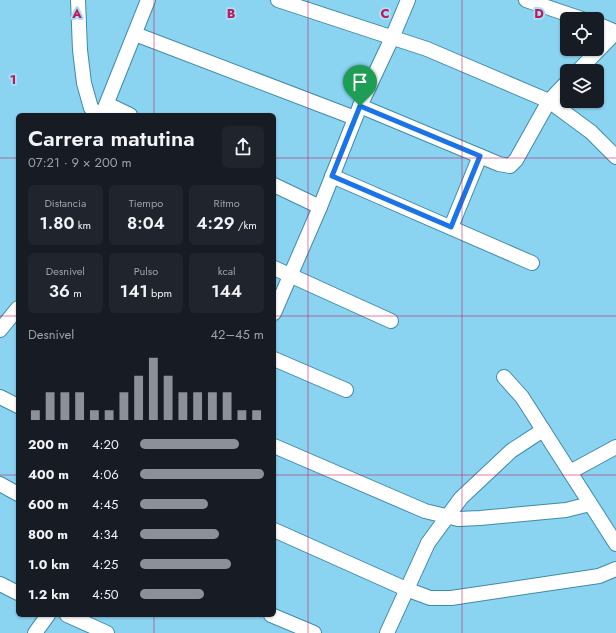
<!DOCTYPE html>
<html lang="es">
<head>
<meta charset="utf-8">
<style>
  :root { --surface:#171b24; --page:#20242c; --text:#f1f3f6; --muted:#9ea1a6; --accent:#8c9099 }
  body { margin:0; font-family:Jost,sans-serif; background:var(--page); color:var(--text); height:100vh; display:flex; flex-direction:column; font-size:15px; white-space:nowrap }
  * { box-sizing:border-box; margin:0 }
  p { font-size:13px; color:var(--muted) }
  .icon { flex:none; width:22px; height:22px; fill:none; stroke:currentColor; stroke-width:2; stroke-linecap:round; stroke-linejoin:round }
  .map { position:relative; flex:1; overflow:hidden }
  .sheet { position:absolute; left:16px; top:113px; width:260px; height:504px; display:flex; flex-direction:column; background:var(--surface); border-radius:6px; box-shadow:0 1px 3px #0004 }
  .sheet>* { flex:none }
  .buttons { position:absolute; left:560px; top:12px; display:grid; gap:8px }
  .buttons a { display:grid; place-items:center; width:44px; height:44px; border-radius:6px; background:var(--surface); box-shadow:0 1px 3px #0004; font-size:20px }
  .pin { position:absolute; display:grid; place-items:center; width:34px; height:34px; color:#fff; margin:-41px -17px; border-radius:50% 50% 50% 0; rotate:-45deg; box-shadow:0 0 4px #0007 }
  .pin .icon { rotate:45deg }
  .round { display:grid; place-items:center; flex:none; width:42px; height:42px; border-radius:6px; background:var(--page) }
  .head { display:flex; align-items:center; justify-content:space-between; height:68px; padding:0 12px }
  h1 { font-size:22px; font-weight:600; line-height:30px }
  .figures { display:grid; grid-template-columns:repeat(3,1fr); gap:6px; height:68px; padding:4px 12px }
  .figures div { display:grid; align-content:center; border-radius:6px; background:var(--page); text-align:center }
  .figures b { font-size:17px; font-weight:600 }
  .figures small { font-size:11px; font-weight:400 }
  .figures p { font-size:11px }
  .chart { height:112px; padding:8px 12px }
  .chart p { display:flex; justify-content:space-between }
  .chart svg { width:100%; height:72px; margin-top:4px; stroke:var(--accent); stroke-width:6 }
  ul { padding:0 12px; list-style:none; font-size:13px }
  li { display:grid; grid-template-columns:64px 48px 1fr; align-items:center; height:30px }
  li i { height:10px; border-radius:5px; background:var(--accent) }
  .map>svg:first-child { display:block }
</style>
</head>
<body>
<div class="map">
<svg width="616" height="633" viewBox="0 0 616 633">
  <rect width="100%" height="100%" fill="#8ad4f2"/>
  <g fill="none" stroke-linecap="round" stroke-linejoin="round">
    <defs>
      <g id="street">
        <polyline points="78,0 80,50 84,83 91,108 99,115"/>
        <polyline points="278,0 427,49 549,101 591,132 616,157"/>
        <polyline points="526,0 582,19"/>
        <polyline points="597,24 616,32"/>
        <polyline points="135,34 355,118"/>
        <polyline points="578,71 616,32"/>
        <polyline points="107,104 130,115"/>
        <polyline points="360,106 499,164 510,166 516,160 549,101 567,82"/>
        <polyline points="102,115 148,0"/>
        <polyline points="332,176 532,263"/>
        <polyline points="274,185 320,207"/>
        <polyline points="451,227 480,156"/>
        <polyline points="274,268 391,321"/>
        <polyline points="274,313 320,207 360,106 392,38 408,0"/>
        <polyline points="0,330 18,308"/>
        <polyline points="274,359 346,390"/>
        <polyline points="504,377 522,397 616,544"/>
        <polyline points="0,397 18,406"/>
        <polyline points="274,446 425,511 458,519 480,518 566,510 590,504"/>
        <polyline points="570,472 616,447"/>
        <polyline points="0,484 18,494"/>
        <polyline points="274,530 406,589 430,598 451,598 599,576 616,569"/>
        <polyline points="0,584 18,593"/>
        <polyline points="67,615 107,633"/>
        <polyline points="271,615 314,633"/>
        <polyline points="35,633 48,615"/>
        <polyline points="387,633 428,543 461,498 511,451 543,430"/>
      </g>
    </defs>
    <use href="#street" stroke="#408ba7" stroke-width="16"/>
    <use href="#street" stroke="#fff" stroke-width="14"/>
  </g>
  <g fill="none" stroke-linecap="round" stroke-linejoin="round">
    <defs>
      <polygon id="route" points="360,106 480,156 451,227 332,176"/>
    </defs>
    <use href="#route" stroke="#fff" stroke-width="8"/>
    <use href="#route" stroke="#1a73e8" stroke-width="5"/>
  </g>
  <path fill="none" stroke="#c2185b" stroke-width="1" stroke-opacity="0.55" d="M154,0V115M308,0V633M462,0V633M0,158H18M274,158H616M0,316H18M274,316H616M0,475H18M274,475H616M154,615V633"/>
  <g font-size="13" text-anchor="middle" font-weight="bold" fill="#c2185b" stroke="#a5dff8" stroke-width="4" stroke-linejoin="round" paint-order="stroke">
    <text x="77" y="18">A</text>
    <text x="231" y="18">B</text>
    <text x="385" y="18">C</text>
    <text x="539" y="18">D</text>
    <text x="13" y="84">1</text>
  </g>
</svg>
<div class="buttons">
<a><svg class="icon" aria-label="locate" viewBox="0 0 24 24"><circle cx="12" cy="12" r="6"/><path d="M12 2v4M12 18v4M2 12h4M18 12h4"/></svg></a>
<a><svg class="icon" aria-label="layers" viewBox="0 0 24 24"><path d="M12 4l9 5-9 5-9-5zM3 14l9 5 9-5"/></svg></a>
</div>
<div class="pin" style="left:360px;top:106px;background:#1e9e55"><svg class="icon" aria-label="arrive" viewBox="0 0 24 24"><path d="M6 21V4h12l-3 4 3 4H6"/></svg></div>
<section class="sheet">
<div class="head"><div><h1>Carrera matutina</h1><p>07:21 · 9 × 200 m</p></div><a class="round"><svg class="icon" aria-label="share" viewBox="0 0 24 24"><path d="M12 15V3M7 8l5-5 5 5M5 13v7h14v-7"/></svg></a></div>
<div class="figures">
<div><p>Distancia</p><b>1.80<small> km</small></b></div>
<div><p>Tiempo</p><b>8:04</b></div>
<div><p>Ritmo</p><b>4:29<small> /km</small></b></div>
</div>
<div class="figures">
<div><p>Desnivel</p><b>36<small> m</small></b></div>
<div><p>Pulso</p><b>141<small> bpm</small></b></div>
<div><p>kcal</p><b>144</b></div>
</div>
<div class="chart"><p><span>Desnivel</span>42–45 m</p>
<svg viewBox="0 0 160 44" preserveAspectRatio="none"><path d="M5 44V38M15 44V27M25 44V27M35 44V27M45 44V38M55 44V38M65 44V27M75 44V17M85 44V6M95 44V17M105 44V27M115 44V27M125 44V27M135 44V27M145 44V38M155 44V38"/></svg>
</div>
<ul>
<li><b>200 m</b>4:20<i style="width:80%"></i></li>
<li><b>400 m</b>4:06<i style="width:100%"></i></li>
<li><b>600 m</b>4:45<i style="width:55%"></i></li>
<li><b>800 m</b>4:34<i style="width:64%"></i></li>
<li><b>1.0 km</b>4:25<i style="width:73%"></i></li>
<li><b>1.2 km</b>4:50<i style="width:52%"></i></li>
</ul>
</section>
</div>
</body>
</html>
